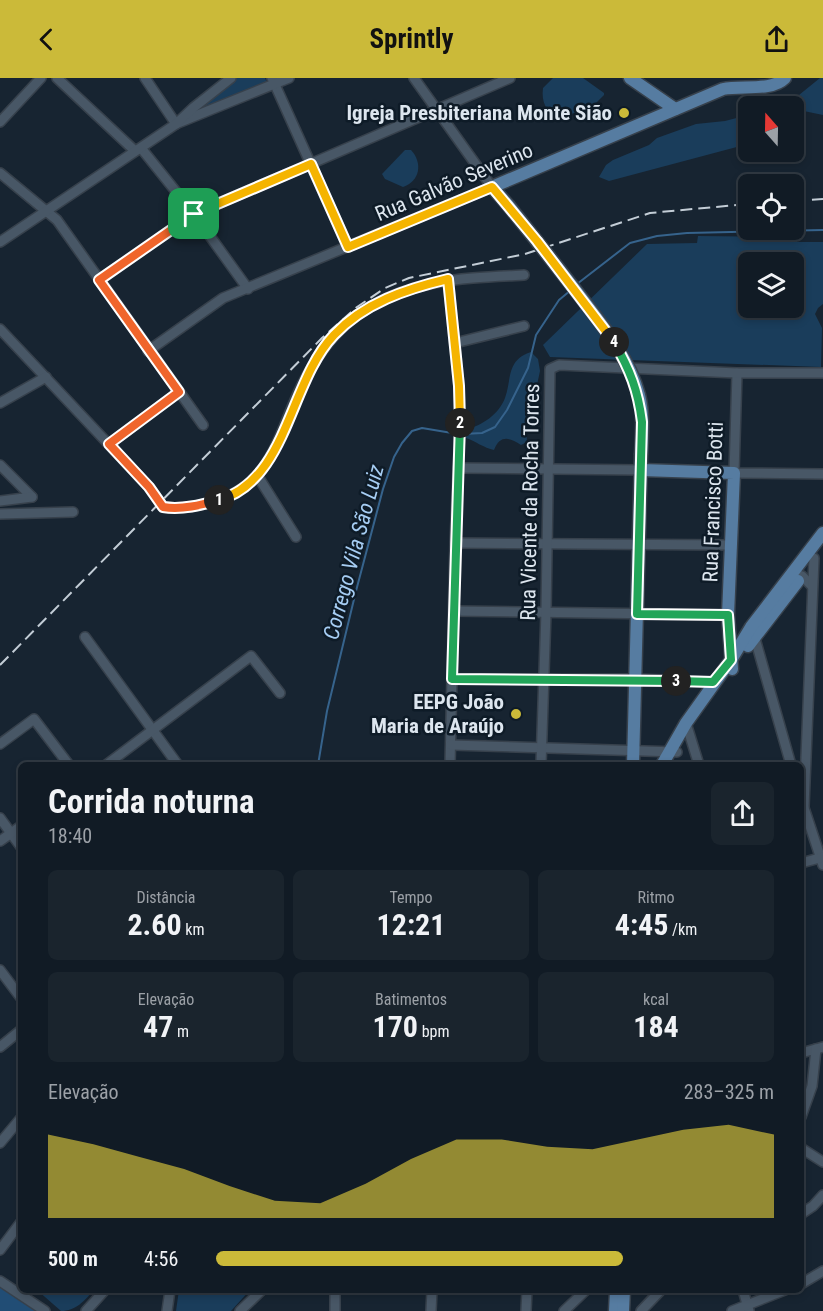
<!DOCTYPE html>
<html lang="pt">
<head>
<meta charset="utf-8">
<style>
  :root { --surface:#111b25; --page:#1a242d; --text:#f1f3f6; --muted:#9ca1a7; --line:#303942; --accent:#cbba39 }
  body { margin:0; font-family:"Roboto Condensed",sans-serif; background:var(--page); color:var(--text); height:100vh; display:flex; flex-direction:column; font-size:22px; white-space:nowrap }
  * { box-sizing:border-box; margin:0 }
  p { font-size:20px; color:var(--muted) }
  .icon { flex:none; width:33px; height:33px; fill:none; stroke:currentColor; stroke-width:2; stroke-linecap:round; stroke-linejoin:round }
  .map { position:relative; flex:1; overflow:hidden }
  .details { position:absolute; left:18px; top:684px; width:786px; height:531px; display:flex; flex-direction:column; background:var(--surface); border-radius:9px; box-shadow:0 3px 9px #0003,0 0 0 2px var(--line) }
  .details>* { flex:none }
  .needle { width:39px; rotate:340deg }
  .fabs { position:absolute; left:738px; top:18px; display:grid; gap:12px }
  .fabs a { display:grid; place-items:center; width:66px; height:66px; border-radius:9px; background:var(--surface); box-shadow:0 3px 9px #0003,0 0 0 2px var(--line); font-size:30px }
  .pin { position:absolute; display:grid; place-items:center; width:51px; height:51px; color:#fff; margin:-26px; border-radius:12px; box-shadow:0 3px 9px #0006 }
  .km { position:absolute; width:30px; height:30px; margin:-15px; border-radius:50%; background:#222; color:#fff; font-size:16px; line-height:30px; text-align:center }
  .round { display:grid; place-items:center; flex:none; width:63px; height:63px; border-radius:9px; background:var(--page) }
  .summary { display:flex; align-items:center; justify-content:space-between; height:102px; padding:0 30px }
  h1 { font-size:33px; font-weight:700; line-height:45px }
  .metrics { display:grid; grid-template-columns:repeat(3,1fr); gap:9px; height:102px; padding:6px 30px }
  .metrics div { display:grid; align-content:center; border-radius:9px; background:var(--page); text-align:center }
  .metrics b { font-size:30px; font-weight:700 }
  .metrics small { font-size:16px; font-weight:400 }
  .metrics p { font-size:16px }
  .chart { height:168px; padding:12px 30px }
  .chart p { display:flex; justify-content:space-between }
  .chart svg { width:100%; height:108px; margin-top:6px; fill:var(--accent); opacity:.7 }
  ul { padding:0 30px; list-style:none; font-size:20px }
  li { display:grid; grid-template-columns:96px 72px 1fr; align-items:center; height:45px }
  li i { height:15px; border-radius:8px; background:var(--accent) }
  header { display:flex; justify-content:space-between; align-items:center; height:78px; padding:0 30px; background:var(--accent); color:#111; font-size:27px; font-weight:700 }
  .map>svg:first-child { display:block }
</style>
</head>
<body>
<header><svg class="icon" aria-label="back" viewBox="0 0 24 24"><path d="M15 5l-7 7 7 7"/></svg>Sprintly<svg class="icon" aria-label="share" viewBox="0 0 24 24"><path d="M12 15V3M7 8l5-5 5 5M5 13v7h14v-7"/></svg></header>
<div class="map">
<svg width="823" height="1233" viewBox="0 0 823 1233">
  <rect width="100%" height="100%" fill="#172431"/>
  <g fill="#1a3d5b" fill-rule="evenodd">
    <polygon points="233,0 265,0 268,7 186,40"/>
    <path d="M553,0H583L604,15V17L596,25L556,43C547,32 541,25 543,10Z"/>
    <polygon points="820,0 823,0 823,37 794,31 794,28 783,28 781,25 799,17"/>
    <polygon points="748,37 748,66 609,103 599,99 606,87 613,82 649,67 657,60 696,46 725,43"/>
    <path d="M405,72H411C423,85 420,103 403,109L385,101L382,96Z"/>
    <path d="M698,158L796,159L797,164H823V226L818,230L815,236L822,250L821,289L550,279L543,267L647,166L697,165ZM748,184H794V230H748Z"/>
    <path d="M531,274L538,281L540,293L537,307L527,318L525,325L527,364L521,367C509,359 500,357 494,372C484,370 475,363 466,360V351C482,348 499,336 505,320C512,301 506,282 531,274Z"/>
    <path d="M37,1212H94C84,1223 76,1233 61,1233Z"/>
    <polygon points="179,1212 250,1212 231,1233 176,1233"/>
  </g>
  <polygon fill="#214d75" points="0,1208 37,1233 0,1233"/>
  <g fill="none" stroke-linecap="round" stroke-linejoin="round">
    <g stroke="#36638c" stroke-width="2">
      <polyline points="577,206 630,165 657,158 687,155 823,152"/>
      <polyline points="463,356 482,355 495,349 507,332 528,290 536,257 559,222 571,212"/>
      <polyline points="318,687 327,633 356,513 383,411 394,379 402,365 412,353 422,350 458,356"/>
    </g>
    <defs>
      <g id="minor">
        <polyline points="57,0 135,73"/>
        <polyline points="145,0 176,46"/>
        <polyline points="272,0 348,169"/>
        <polyline points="0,44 41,0"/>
        <polyline points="178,45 289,0"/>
        <polyline points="141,70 194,136 248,211"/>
        <polyline points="0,95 57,142 203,347"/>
        <polyline points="0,164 176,46 193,30 231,0"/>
        <polyline points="448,201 459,308 460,350 455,465 450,687"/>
        <polyline points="99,202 194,136 510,0"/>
        <path d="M0,251L149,409L163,429C179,432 197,428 213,424C273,407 278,355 302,307C315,281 332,256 355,239C406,201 463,200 524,197"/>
        <polyline points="455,265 524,248"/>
        <polyline points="148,273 223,220 492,109 414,0"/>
        <polyline points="737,295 734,395 823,396"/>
        <polyline points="0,325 46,299"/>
        <polyline points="109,366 179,314"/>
        <polyline points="0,387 32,419"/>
        <polyline points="458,390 641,392"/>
        <polyline points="257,397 296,459"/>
        <polyline points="0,423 32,419"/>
        <polyline points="0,436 73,434"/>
        <polyline points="455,465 730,467"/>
        <polyline points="793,495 802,498 812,508"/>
        <polyline points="454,533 728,537"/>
        <polyline points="754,557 791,687"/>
        <polyline points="85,559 178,687"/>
        <polyline points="452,601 636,601 713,604"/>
        <polyline points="686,645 699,687"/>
        <polyline points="0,666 34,641 69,687"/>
        <polyline points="451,667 677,674"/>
        <polyline points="106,687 251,578 280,615"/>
        <polyline points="541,687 546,534 550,291 559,287 737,295 823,295"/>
        <polyline points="802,724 823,787"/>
        <polyline points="804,729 814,480"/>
        <polyline points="0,740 21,769"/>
        <polyline points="0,763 21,748"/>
        <polyline points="801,785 823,779"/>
        <polyline points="0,892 21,920"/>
        <polyline points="0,969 21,952"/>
        <polyline points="801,975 823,969"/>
        <polyline points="801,1039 812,1008 816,971"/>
        <polyline points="0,1065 21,1040"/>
        <polyline points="801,1070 823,1084"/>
        <polyline points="801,1136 813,1128 823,1117"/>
        <polyline points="0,1172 21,1144"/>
        <polyline points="0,1203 45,1233"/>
        <polyline points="801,1206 823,1193"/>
        <polyline points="743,1212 749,1233"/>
        <polyline points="86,1233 105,1212"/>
        <polyline points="167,1233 170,1212"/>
        <polyline points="240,1233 262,1212"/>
        <polyline points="335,1233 335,1212"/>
        <polyline points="431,1233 432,1212"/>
        <polyline points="526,1233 527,1212"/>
        <polyline points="564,1233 586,1212"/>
        <polyline points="641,1233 661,1212"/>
        <polyline points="732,1233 785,1212"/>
      </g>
      <g id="major">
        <polyline points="630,0 675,31"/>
        <path d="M508,127L492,109L723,11C742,7 771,14 785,0"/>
        <polyline points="641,392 734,395 728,537 732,591"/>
        <polyline points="748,568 798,503"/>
        <polyline points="633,687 641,377"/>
        <polyline points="662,687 686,645 731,582 751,549 823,455"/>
        <polyline points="615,1233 616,1212"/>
        <polyline points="623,1233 624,1212"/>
      </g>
    </defs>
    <use href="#minor" stroke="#37414c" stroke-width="12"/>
    <use href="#major" stroke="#37414c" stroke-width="15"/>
    <use href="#minor" stroke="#485766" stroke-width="9"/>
    <use href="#major" stroke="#567ca1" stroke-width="12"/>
    <g stroke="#c3cdd6" stroke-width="2" stroke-dasharray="12 6" stroke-linecap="butt">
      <polyline points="794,123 823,121"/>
      <polyline points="0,587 322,260 357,229 385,210 409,200 525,176 650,135 748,126"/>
    </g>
    <defs>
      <path id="major-bridge" d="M508,127C532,157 556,187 580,218C603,248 629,280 639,317C644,337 642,357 641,377"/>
    </defs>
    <use href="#major-bridge" stroke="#37414c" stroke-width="15" stroke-linecap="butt"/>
    <use href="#major-bridge" stroke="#567ca1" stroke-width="12"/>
  </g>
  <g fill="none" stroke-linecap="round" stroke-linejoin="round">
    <defs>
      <path id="split-1" d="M194,136L99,202L179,314L109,366L149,409L163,429C182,432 201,427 219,422"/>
      <path id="split-2" d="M219,422C288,402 289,304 334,257C364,225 406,211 448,201L459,308L460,345"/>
      <polyline id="split-3" points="460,345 452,601 676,603"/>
      <path id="split-4" d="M614,264C630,292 638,312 642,344L637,536L728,537L731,582L713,604L676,603"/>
      <polyline id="split-5" points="194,136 311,86 348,169 492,109 537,163 614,264"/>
    </defs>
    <use href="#split-1" stroke="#fff" stroke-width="12"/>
    <use href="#split-2" stroke="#fff" stroke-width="12"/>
    <use href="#split-3" stroke="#fff" stroke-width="12"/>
    <use href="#split-4" stroke="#fff" stroke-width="12"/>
    <use href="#split-5" stroke="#fff" stroke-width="12"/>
    <use href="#split-1" stroke="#f0652b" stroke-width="8"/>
    <use href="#split-2" stroke="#f5b400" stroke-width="8"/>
    <use href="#split-3" stroke="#22a559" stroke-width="8"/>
    <use href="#split-4" stroke="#22a559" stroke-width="8"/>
    <use href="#split-5" stroke="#f5b400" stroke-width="8"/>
  </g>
  <g fill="#cbba39" stroke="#0e1b27" stroke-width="2">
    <circle cx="624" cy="35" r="6"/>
    <circle cx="516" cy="636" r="6"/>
  </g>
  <g text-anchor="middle" stroke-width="5" stroke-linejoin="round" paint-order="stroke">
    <g font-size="21" font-weight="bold" fill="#dde6ef" stroke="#0e1b27" text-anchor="end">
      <text x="612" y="42">Igreja Presbiteriana Monte Sião</text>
      <text x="504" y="631">EEPG João<tspan x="504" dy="24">Maria de Araújo</tspan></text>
    </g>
    <g font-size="21" fill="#dde6ef" stroke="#0e1b27">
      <text transform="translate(454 104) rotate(-23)" y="7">Rua Galvão Severino</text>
      <text transform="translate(530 424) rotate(-89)" y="7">Rua Vicente da Rocha Torres</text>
      <text transform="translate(713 424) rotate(-88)" y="7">Rua Francisco Botti</text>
    </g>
    <g font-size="22" font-style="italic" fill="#a6cdf3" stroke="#0e1b27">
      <text transform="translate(353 474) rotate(-75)" y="8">Corrego Vila São Luiz</text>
    </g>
  </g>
</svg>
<div class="fabs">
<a><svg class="needle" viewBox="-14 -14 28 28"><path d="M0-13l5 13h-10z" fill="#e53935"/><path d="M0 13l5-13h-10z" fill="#9ca1a7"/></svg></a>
<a><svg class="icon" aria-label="locate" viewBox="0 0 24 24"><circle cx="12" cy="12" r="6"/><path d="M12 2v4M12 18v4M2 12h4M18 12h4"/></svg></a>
<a><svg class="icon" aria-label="layers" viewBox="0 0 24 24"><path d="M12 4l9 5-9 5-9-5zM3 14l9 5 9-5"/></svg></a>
</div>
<div class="pin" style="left:194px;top:136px;background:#1e9e55"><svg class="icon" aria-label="arrive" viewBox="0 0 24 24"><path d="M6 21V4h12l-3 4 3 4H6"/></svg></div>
<b class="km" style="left:219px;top:422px">1</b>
<b class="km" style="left:460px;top:345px">2</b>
<b class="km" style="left:676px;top:603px">3</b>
<b class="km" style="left:614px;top:264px">4</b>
<section class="details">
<div class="summary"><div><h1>Corrida noturna</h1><p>18:40</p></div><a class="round"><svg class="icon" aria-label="share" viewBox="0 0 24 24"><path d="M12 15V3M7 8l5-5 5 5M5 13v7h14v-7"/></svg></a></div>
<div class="metrics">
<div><p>Distância</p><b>2.60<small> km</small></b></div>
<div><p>Tempo</p><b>12:21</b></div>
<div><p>Ritmo</p><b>4:45<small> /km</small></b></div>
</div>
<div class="metrics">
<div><p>Elevação</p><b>47<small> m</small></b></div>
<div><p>Batimentos</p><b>170<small> bpm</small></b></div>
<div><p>kcal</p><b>184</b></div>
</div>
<div class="chart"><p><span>Elevação</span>283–325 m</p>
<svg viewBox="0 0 160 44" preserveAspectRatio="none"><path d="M0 44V10L10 14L20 19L30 24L40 31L50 37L60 38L70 30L80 20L90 12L100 12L110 15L120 16L130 12L140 8L150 6L160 10V44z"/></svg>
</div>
<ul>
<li><b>500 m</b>4:56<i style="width:73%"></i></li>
</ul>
</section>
</div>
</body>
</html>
